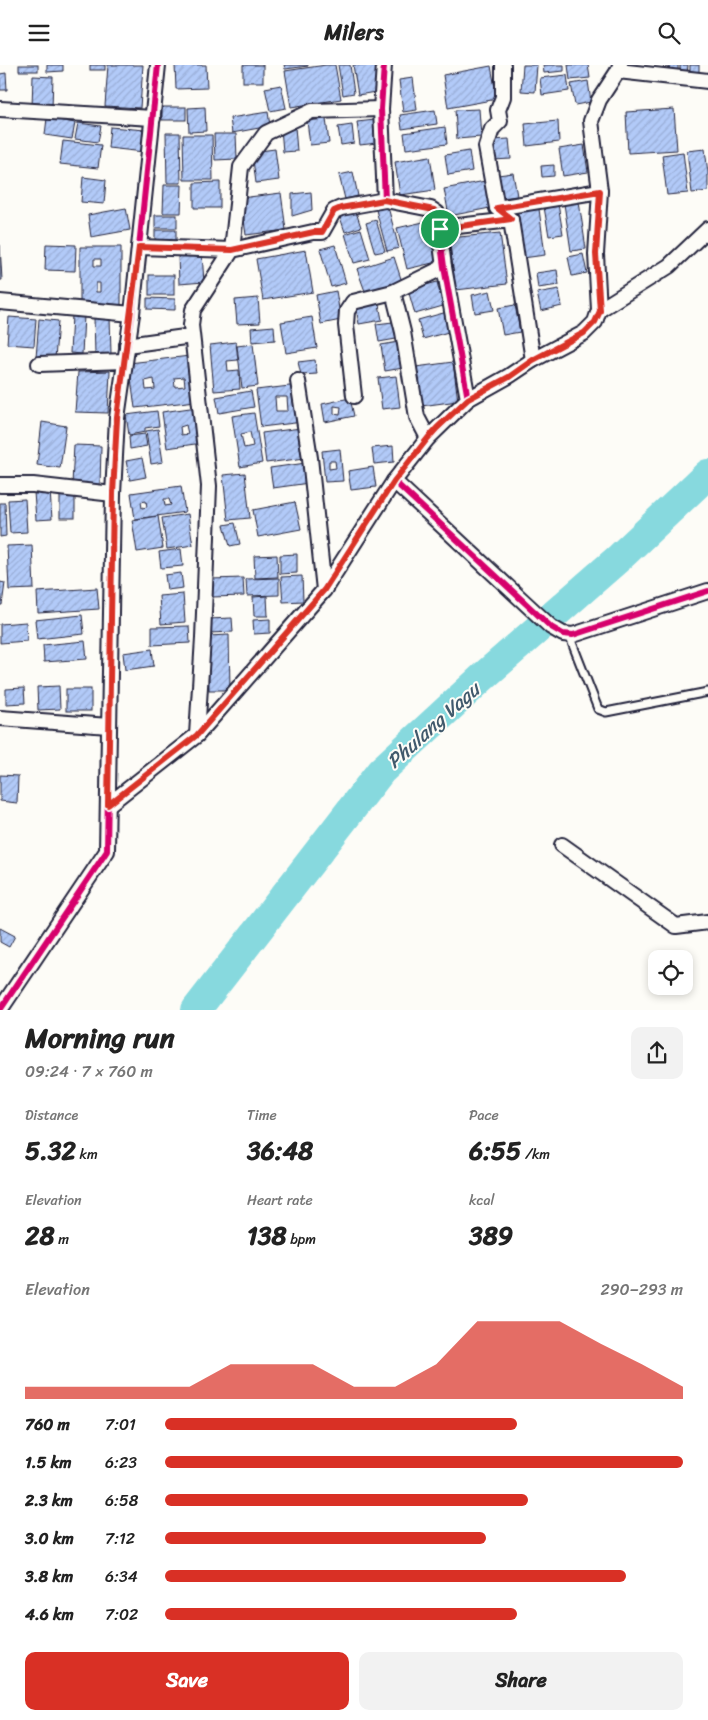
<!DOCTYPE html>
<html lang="en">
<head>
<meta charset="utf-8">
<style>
  :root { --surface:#fff; --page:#f2f2f2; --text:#222; --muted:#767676; --accent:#d93025 }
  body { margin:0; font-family:Sriracha,sans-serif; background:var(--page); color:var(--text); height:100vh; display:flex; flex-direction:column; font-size:19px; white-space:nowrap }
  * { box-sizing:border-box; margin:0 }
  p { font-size:16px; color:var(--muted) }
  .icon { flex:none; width:28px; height:28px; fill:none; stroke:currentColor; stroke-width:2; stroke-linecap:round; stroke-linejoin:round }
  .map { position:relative; height:945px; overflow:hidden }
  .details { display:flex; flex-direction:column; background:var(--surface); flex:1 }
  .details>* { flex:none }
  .fabs { position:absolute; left:648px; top:885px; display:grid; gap:10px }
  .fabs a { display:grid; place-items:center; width:45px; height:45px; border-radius:10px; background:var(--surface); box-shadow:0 2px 8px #0003; font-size:25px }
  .pin { position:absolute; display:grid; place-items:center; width:42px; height:42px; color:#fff; margin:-21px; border:2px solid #fff; border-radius:50%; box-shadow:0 1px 5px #0007 }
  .round { display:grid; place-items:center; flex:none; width:52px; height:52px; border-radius:10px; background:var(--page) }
  .summary { display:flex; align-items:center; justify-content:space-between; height:85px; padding:0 25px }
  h1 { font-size:28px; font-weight:700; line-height:38px }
  .metrics { display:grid; grid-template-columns:repeat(3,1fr); gap:8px; height:85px; padding:5px 25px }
  .metrics div { display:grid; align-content:center }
  .metrics b { font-size:25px; font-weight:700 }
  .metrics small { font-size:14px; font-weight:400 }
  .metrics p { font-size:14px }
  .chart { height:140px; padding:10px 25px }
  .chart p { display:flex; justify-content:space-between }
  .chart svg { width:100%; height:90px; margin-top:5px; fill:var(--accent); opacity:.7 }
  .button { display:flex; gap:10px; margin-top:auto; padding:10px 25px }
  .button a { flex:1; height:58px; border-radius:10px; background:var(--accent); color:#fff; font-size:20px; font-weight:700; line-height:58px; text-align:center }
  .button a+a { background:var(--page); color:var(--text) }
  ul { padding:0 25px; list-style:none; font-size:16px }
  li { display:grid; grid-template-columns:80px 60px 1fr; align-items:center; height:38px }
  li i { height:12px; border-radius:6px; background:var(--accent) }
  header { display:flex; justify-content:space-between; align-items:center; height:65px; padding:0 25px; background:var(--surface); font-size:22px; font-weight:700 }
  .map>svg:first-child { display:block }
</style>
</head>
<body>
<header><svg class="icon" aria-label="menu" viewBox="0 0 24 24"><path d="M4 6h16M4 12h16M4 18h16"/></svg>Milers<svg class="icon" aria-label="search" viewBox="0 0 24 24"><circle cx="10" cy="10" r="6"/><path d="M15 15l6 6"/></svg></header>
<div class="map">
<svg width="708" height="945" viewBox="0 0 708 945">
  <defs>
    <pattern id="building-hatch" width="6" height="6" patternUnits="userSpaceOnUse" patternTransform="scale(1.25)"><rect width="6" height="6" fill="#b2caf8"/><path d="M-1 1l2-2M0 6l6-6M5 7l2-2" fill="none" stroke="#99add6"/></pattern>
  </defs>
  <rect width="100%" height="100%" fill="#fdfcf7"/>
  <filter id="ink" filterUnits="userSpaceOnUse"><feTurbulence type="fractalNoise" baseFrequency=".02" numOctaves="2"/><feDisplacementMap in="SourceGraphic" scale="10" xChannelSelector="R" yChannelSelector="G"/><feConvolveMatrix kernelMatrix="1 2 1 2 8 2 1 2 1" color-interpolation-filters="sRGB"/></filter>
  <g filter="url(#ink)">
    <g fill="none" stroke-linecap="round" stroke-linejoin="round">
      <polyline stroke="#87d9de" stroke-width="30" points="196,945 381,706 485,610 620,492 708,409"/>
    </g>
    <g fill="url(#building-hatch)" stroke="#22223b" fill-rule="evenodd">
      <rect x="19" y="0" width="19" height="6"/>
      <polygon points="47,0 63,0 63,6 47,7"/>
      <rect x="90" y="0" width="15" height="5"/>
      <polygon points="108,0 143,0 140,43 105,41"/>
      <polygon points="175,0 206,0 207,23 176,24"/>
      <rect x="243" y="0" width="20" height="17"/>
      <polygon points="284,0 308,0 308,1 285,4"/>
      <polygon points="326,0 335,0 341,34 291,42 285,6"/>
      <polygon points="338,0 350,0 354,28 343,30"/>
      <polygon points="353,0 382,0 387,25 358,30"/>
      <polygon points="523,0 537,0 535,27 521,26"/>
      <polygon points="543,0 564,0 564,6 544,8"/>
      <polygon points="568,0 588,0 590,13 570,15"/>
      <rect x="669" y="0" width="9" height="5"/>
      <polygon points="680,0 688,0 687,9 680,8"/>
      <rect x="690" y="0" width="9" height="12"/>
      <polygon points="491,1 497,34 448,43 443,10"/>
      <polygon points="6,8 7,25 0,25 0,9"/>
      <polygon points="567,10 569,26 542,30 540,13"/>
      <polygon points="33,11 53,12 52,43 32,42"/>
      <polygon points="413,13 417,45 403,47 399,15"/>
      <polygon points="588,16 591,37 575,40 571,19"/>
      <polygon points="281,20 286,43 270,46 265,23"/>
      <rect x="162" y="42" width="24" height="13"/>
      <polygon points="205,42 206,66 189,67 188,43"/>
      <polygon points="479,44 481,72 457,74 455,45"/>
      <polygon points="674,44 677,85 628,88 626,47"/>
      <polygon points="435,45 437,59 402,64 400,50"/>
      <polygon points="268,47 270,61 232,68 230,53"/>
      <polygon points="47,53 75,58 72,74 45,70"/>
      <polygon points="326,54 329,78 310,80 307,56"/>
      <polygon points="375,55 377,78 360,80 357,57"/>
      <polygon points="558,56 559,77 527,81 525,59"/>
      <polygon points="78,58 101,61 98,77 75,74"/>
      <polygon points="352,60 354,78 341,80 338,62"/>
      <polygon points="110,62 145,65 144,87 108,83"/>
      <polygon points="295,62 297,86 283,87 281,63"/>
      <polygon points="445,62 447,79 406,84 404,68"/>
      <polygon points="166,68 180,68 181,118 167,118"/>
      <polygon points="214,69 236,69 237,94 215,95"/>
      <polygon points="183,70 212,70 213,115 184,115"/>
      <polygon points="509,74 511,94 493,95 492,75"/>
      <polygon points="63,76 101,80 98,103 60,99"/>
      <polygon points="584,80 588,107 563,111 559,84"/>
      <polygon points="275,84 279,115 256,118 252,87"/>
      <polygon points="705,84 708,108 708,126 692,128 687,86"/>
      <polygon points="469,86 472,106 448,110 445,90"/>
      <polygon points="683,87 688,128 667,130 662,90"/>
      <polygon points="430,91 435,125 400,130 395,97"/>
      <polygon points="554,100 554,111 542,112 541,101"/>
      <polygon points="353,107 358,131 345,134 339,110"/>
      <polygon points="513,108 517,131 502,133 498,110"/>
      <polygon points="83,112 106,115 104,139 81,137"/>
      <polygon points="485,116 490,143 449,151 444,124"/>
      <polygon points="220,117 220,143 194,143 194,118"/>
      <polygon points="164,120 182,120 181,148 163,148"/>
      <polygon points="311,127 312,145 292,151 292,129"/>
      <polygon points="281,128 286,165 246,170 241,133"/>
      <polygon points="578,130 586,184 571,186 563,132"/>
      <polygon points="558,139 563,169 549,171 544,142"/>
      <polygon points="388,142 399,183 387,186 376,145"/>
      <polygon points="126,143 130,165 91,172 88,150"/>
      <polygon points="355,144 361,162 345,167 339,149"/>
      <polygon points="539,144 545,190 523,193 517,147"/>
      <rect x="155" y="150" width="22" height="13"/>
      <polygon points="376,155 385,186 375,188 366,158"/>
      <polygon points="428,156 437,197 407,204 397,163"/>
      <polygon points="361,164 370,194 354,198 345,169"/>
      <rect x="155" y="165" width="21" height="12"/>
      <polygon points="500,168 507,219 456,225 449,173"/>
      <polygon points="46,179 76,180 75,206 45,205"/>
      <polygon points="0,180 2,215 0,215"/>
      <polygon points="335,180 346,218 331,222 320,184"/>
      <path d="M80,182H121V241L80,240ZM94,194H101V201H94ZM96,218H100V227H96Z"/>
      <polygon points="306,185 313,227 263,235 256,194"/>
      <polygon points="202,189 204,217 179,219 178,190"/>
      <polygon points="583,189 587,208 572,211 568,192"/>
      <polygon points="394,192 402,217 366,229 357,204"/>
      <polygon points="557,205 559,220 538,223 536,208"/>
      <rect x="149" y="210" width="25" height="20"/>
      <polygon points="437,217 443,241 415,249 408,225"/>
      <polygon points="559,224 562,241 541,246 537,228"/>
      <polygon points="336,226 341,255 321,259 316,230"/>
      <polygon points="490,226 494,245 475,248 472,230"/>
      <polygon points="147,233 175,234 175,245 147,244"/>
      <polygon points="258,233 260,258 237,259 235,235"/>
      <polygon points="379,239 382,255 359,259 356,243"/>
      <polygon points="515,240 520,267 503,270 498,243"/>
      <polygon points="447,247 452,266 423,274 418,255"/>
      <polygon points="72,250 84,251 82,289 70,288"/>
      <polygon points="9,252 36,254 34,281 7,279"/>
      <polygon points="110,252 111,289 95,289 94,253"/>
      <polygon points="312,252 317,283 286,288 281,257"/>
      <polygon points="39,254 58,256 55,294 36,293"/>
      <polygon points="393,257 396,274 379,277 376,259"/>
      <polygon points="274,261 275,275 252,277 251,263"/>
      <polygon points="236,277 238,295 227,296 228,306 239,305 240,324 214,326 210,280"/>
      <polygon points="399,277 403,303 385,306 381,280"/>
      <polygon points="253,279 258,321 242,323 237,281"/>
      <path d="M190,291L196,336L135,343L129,298ZM184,312L185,321L175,322L174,313ZM154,314L155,324L146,325L145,316Z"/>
      <polygon points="315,295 317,309 301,310 298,297"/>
      <polygon points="453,297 458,336 421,341 416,302"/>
      <polygon points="110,306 108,348 75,347 78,307"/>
      <polygon points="396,311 400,342 382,344 378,313"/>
      <path d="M298,320L303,357L261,362L256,325ZM275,332H287L288,346H276Z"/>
      <polygon points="251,326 254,342 219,348 216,332"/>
      <path d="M350,333L354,351L325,357L322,339ZM334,341L341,342L340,350L334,349Z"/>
      <path d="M197,342L202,378L167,383L162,347ZM186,360L188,369L181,370L180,362Z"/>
      <polygon points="157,346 159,361 145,363 145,367 129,370 126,350"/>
      <path d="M254,348L262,398L240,402L232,351ZM250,367L253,381L244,383L241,369Z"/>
      <polygon points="42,357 66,361 60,403 37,400"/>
      <polygon points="301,363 305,393 266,398 262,368"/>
      <polygon points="158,364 163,397 151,399 146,366"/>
      <polygon points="145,369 147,381 130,384 129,371"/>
      <polygon points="74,380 101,381 100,421 72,420"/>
      <polygon points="393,381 394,397 374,399 372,383"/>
      <path d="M340,384L343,416L325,417L322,386ZM329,396H335L336,403L329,404Z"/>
      <polygon points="142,393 146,412 130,415 126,396"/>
      <polygon points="306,398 309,418 273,423 270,403"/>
      <polygon points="373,402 376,422 351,425 348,406"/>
      <polygon points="245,408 250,453 228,455 223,410"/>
      <path d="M181,421L185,447L135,454L131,428ZM164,434H169L171,440L165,441ZM146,436L147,442L142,443L141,437Z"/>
      <polygon points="50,426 52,454 36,455 34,427"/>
      <rect x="60" y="428" width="15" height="25"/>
      <polygon points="25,434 27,467 10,468 8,435"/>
      <polygon points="295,437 301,464 258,472 253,445"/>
      <polygon points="0,438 5,438 6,471 0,472"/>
      <polygon points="188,449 193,480 167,484 162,453"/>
      <polygon points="158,451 163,483 137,487 132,455"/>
      <polygon points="235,458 240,479 230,481 224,460"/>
      <polygon points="32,480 34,524 9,525 7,481"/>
      <polygon points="181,484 183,501 161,503 159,487"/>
      <polygon points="297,489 297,508 280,509 280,490"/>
      <polygon points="277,490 278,512 255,513 254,491"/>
      <polygon points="181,508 183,523 167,525 165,510"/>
      <polygon points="302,511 303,536 283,537 281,512"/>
      <polygon points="243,513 244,531 211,532 211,514"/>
      <polygon points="279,513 279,530 247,531 246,514"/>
      <polygon points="0,517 5,518 2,540 0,540"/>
      <polygon points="97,523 99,544 38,548 37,527"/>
      <polygon points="183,529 185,557 161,559 159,531"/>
      <polygon points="267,531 268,551 254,551 253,532"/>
      <polygon points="82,550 84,569 37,574 35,555"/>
      <polygon points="232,553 233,567 209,568 208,554"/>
      <polygon points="270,554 270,568 254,569 253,555"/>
      <polygon points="26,557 27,576 0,578 0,559"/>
      <polygon points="189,561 190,578 152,580 152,562"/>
      <polygon points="229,570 230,625 209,625 208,571"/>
      <polygon points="85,576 87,594 44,597 43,580"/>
      <polygon points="152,584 154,601 125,605 123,588"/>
      <polygon points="59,621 60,644 38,645 37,622"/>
      <polygon points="24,623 25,638 6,639 6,624"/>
      <rect x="66" y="624" width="25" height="22"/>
      <polygon points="0,710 18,711 17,738 0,736"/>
      <polygon points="0,863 15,871 9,882 0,877"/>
    </g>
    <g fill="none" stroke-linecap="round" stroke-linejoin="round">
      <defs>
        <polyline id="lane" points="569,570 598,644 606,647 708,627"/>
        <g id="street">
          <polyline points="384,0 381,44 385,135 431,144 437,148 444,202 468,334 428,373 394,416 551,562 563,569 573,570 708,526"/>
          <polyline points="503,0 503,32 498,45 500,56 492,64 486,82 497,143 600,126"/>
          <polyline points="618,6 708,16"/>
          <polyline points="0,44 153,53"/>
          <polyline points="497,143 511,155 533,295"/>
          <polyline points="440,163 511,155"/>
          <polyline points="139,182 232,185 241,102 266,68 312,46 381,44"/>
          <polyline points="393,227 403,267 417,352 428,373"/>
          <polyline points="0,237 132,249"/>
          <polyline points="599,245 669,201 708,164"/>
          <polyline points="127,280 192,271"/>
          <polyline points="39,299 125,296"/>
          <polyline points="298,316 310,393 324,525"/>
          <polyline points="354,331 346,260 347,246 353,237 393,227 444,202"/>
          <polyline points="468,334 509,311 533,295 584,268 595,257 599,245 596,189 600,126 591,56 599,35 618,6 620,0"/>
          <polyline points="0,420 33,420 113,429"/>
          <polyline points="0,653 109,661"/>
          <polyline points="197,670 324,525 394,416"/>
          <polyline points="108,740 197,670 203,573 209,421 191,260 193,245 232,185 313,167 322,167 334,146 341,143 385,135"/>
          <polyline points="562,780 676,861 708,857"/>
          <polyline points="0,945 107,786 113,429 117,353 132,249 158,0"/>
        </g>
      </defs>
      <use href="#lane" stroke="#22223b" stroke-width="11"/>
      <use href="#street" stroke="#22223b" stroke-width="18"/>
      <use href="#lane" stroke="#fdfcf7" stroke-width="7"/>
      <use href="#street" stroke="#fdfcf7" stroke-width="14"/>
      <defs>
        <g id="cycleway">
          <polyline points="384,0 381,44 385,135 431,144 437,148 444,202 468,334 428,373 394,416 551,562 563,569 573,570 708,526"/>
          <polyline points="0,945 107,786 113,429 117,353 132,249 158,0"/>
        </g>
      </defs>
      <use href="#cycleway" stroke="#fdfcf7" stroke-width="9"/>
      <use href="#cycleway" stroke="#d6006c" stroke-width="6"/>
    </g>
  </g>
  <g fill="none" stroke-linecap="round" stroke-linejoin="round" filter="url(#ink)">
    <defs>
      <polygon id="route" points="600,126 596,189 600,246 595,257 584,268 533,295 509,312 468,334 437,363 428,373 394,416 324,525 197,670 108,740 113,429 117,353 139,182 232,185 314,167 322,167 334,146 341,143 384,135 434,145 437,148 440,164 511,154 497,143"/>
    </defs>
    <use href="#route" stroke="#fff" stroke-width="10"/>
    <use href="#route" stroke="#d93025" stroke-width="6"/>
  </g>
  <g text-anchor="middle" stroke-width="4" stroke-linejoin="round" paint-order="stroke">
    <g font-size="20" font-style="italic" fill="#40596c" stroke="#fdfcf7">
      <text transform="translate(433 660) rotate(-42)" y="7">Phulang Vagu</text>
    </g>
  </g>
</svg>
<div class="fabs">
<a><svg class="icon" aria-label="locate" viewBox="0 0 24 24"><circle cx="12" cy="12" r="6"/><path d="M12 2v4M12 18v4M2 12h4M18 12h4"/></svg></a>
</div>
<div class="pin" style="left:440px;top:164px;background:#1e9e55"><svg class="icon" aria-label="arrive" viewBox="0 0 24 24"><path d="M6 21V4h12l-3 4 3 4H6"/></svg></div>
</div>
<section class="details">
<div class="summary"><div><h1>Morning run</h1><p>09:24 · 7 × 760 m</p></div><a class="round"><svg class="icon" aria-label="share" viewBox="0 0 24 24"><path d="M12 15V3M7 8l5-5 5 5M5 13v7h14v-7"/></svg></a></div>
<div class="metrics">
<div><p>Distance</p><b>5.32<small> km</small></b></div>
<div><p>Time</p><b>36:48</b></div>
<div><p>Pace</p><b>6:55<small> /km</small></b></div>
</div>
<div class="metrics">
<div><p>Elevation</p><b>28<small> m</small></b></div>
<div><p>Heart rate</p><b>138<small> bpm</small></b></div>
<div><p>kcal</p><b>389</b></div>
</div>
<div class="chart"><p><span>Elevation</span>290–293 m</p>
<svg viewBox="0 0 160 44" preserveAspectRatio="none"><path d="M0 44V38L10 38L20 38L30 38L40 38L50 27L60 27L70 27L80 38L90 38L100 27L110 6L120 6L130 6L140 17L150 27L160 38V44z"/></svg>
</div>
<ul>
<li><b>760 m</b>7:01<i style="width:68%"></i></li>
<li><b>1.5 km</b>6:23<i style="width:100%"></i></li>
<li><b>2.3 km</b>6:58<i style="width:70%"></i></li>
<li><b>3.0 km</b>7:12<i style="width:62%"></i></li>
<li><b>3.8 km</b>6:34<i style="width:89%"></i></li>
<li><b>4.6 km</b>7:02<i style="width:68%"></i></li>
</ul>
<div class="button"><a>Save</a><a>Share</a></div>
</section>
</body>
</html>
